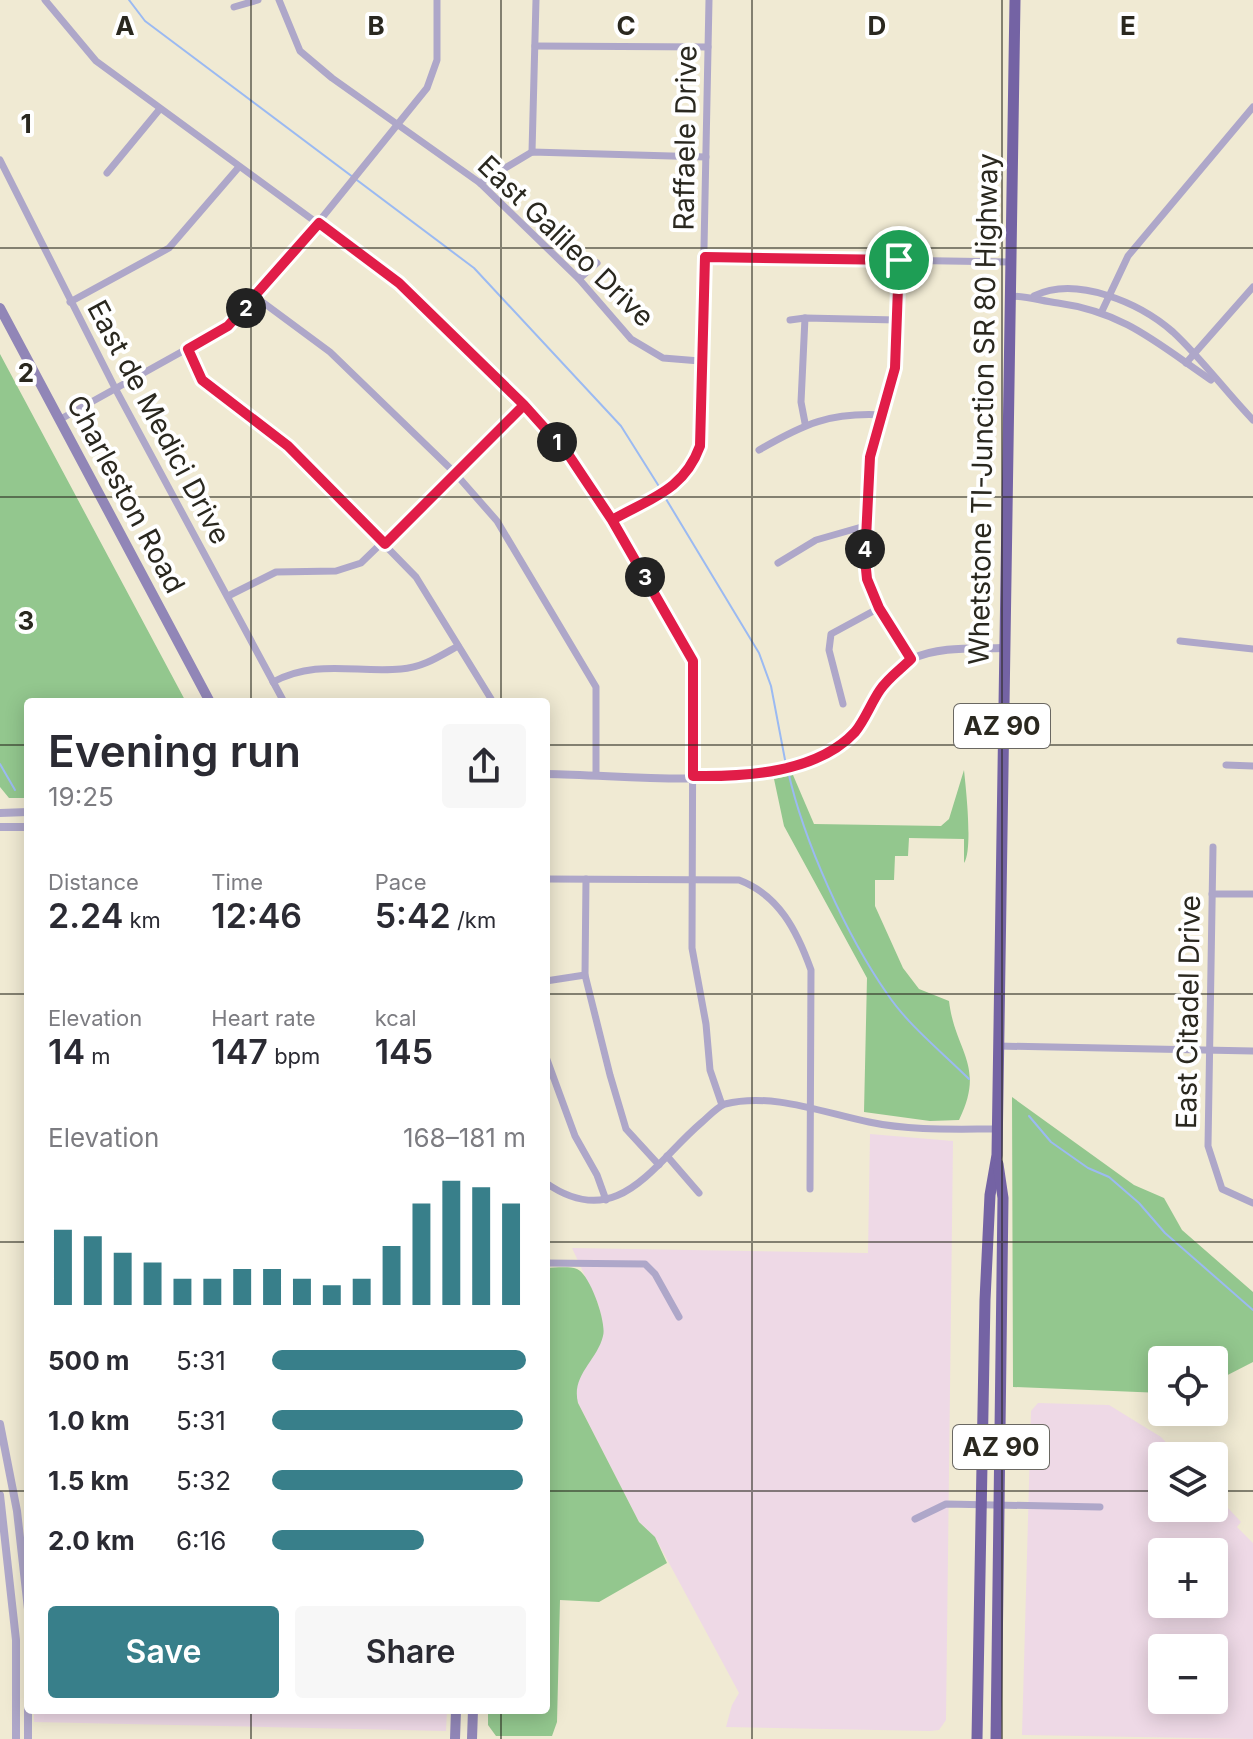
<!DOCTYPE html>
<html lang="en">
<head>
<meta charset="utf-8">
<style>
  :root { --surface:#fff; --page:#f7f7f7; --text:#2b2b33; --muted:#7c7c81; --accent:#387f8a }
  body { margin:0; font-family:Inter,sans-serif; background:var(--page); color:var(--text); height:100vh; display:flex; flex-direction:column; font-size:30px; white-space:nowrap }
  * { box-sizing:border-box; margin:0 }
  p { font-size:26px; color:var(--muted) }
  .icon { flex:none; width:44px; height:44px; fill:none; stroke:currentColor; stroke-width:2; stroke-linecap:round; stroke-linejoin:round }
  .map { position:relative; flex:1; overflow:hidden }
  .side { position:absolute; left:24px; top:698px; width:526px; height:1016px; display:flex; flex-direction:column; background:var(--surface); border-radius:8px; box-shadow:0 4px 20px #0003 }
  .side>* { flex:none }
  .tools { position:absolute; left:1148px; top:1346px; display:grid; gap:16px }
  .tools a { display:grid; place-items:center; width:80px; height:80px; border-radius:8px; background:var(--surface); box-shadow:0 4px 20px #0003; font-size:40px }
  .pin { position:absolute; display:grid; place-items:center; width:68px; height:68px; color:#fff; margin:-34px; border:4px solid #fff; border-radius:50%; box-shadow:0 2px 8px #0007 }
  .km { position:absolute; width:40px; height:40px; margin:-20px; border-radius:50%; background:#222; color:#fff; font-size:22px; line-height:40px; text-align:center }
  .round { display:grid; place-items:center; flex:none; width:84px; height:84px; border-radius:8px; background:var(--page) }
  .head { display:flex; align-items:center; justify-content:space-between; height:136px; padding:0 24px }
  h1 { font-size:44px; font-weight:600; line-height:60px }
  .stats { display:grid; grid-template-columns:repeat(3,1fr); gap:12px; height:136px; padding:8px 24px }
  .stats div { display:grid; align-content:center }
  .stats b { font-size:34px; font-weight:600 }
  .stats small { font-size:22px; font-weight:400 }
  .stats p { font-size:22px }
  .chart { height:224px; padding:16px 24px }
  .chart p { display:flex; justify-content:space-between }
  .chart svg { width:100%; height:144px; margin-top:8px; stroke:var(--accent); stroke-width:6 }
  .button { display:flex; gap:16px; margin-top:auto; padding:16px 24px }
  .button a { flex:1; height:92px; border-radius:8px; background:var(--accent); color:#fff; font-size:32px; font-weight:600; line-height:92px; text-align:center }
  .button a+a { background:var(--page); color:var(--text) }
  ul { padding:0 24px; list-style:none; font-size:26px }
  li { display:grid; grid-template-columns:128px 96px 1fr; align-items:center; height:60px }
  li i { height:20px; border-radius:10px; background:var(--accent) }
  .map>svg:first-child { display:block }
</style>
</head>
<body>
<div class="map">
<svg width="1253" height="1739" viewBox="0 0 1253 1739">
  <rect width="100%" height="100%" fill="#f0ead3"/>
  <g fill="#eed9e6" fill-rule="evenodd">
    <polygon points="870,1134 953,1141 946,1720 939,1730 930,1731 726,1727 732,1705 739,1693 655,1537 639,1522 578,1403 575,1392 599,1306 572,1248 868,1253"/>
    <path d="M1038,1403L1109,1405L1161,1437L1179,1456H1162V1508H1214V1493L1241,1522L1237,1527L1253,1543V1739L1022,1735L1031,1411ZM1162,1552H1214V1604H1162ZM1162,1648H1214V1700H1162Z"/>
    <polygon points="34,1710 447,1710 446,1731 34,1722"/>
  </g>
  <g fill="#93c78e">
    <polygon points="0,354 186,702 28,702 28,798 9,798 0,787"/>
    <path d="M964,770C966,789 973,850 964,863V839L909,838L908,856H895L894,880H875V906L903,968L919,989L949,1001C955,1052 986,1065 959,1120L930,1121L864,1112L867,978L784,826L774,779L793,775L814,824L941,826L949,819Z"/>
    <polygon points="1012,1097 1134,1185 1164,1198 1182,1230 1253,1292 1253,1362 1214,1382 1214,1360 1162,1360 1162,1393 1013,1387"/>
    <path d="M546,1268C555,1268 568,1266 577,1269C590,1274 607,1323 603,1336C597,1361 571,1375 578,1403L639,1522L655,1537L667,1563L599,1602L560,1600L557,1722L552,1736H496L488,1725V1710H546Z"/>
  </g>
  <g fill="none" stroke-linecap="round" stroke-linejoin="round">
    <g stroke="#9bbaf2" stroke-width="2">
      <polyline points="129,0 145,21 474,268 621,426 660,488"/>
      <polyline points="663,494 759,653 771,686 786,765"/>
      <polyline points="0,764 15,790"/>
      <path d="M788,771C804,842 846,935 888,995C909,1026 942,1052 969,1079"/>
      <polyline points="1029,1116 1051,1142 1088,1168 1109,1177 1139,1203 1165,1233 1253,1310"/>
    </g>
    <g stroke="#aea7c9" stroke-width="7">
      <polyline points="45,0 96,61 399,283 524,405 568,454 612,520 693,661 692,948 706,1024 710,1070 722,1105"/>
      <polyline points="279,0 300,51 332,78 480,183 579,279 631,339 663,358 700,361"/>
      <polyline points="234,7 258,0"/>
      <polyline points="535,46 708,47"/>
      <polyline points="532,152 536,0"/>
      <polyline points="0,160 116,390 284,702"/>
      <polyline points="107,173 159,110"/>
      <polyline points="480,183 532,152 706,157"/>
      <polyline points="705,257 1010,262"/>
      <polyline points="899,260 895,368 870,457 865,559 867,579 879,608 911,659"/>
      <polyline points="579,279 597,263"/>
      <path d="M1010,296C1028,296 1041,301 1058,303C1124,312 1158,344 1211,380"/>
      <path d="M1034,296C1076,275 1140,303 1173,332C1202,359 1226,392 1253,420"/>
      <polyline points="257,298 330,352 454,472 497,521 596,687 596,775"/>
      <polyline points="70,302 169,248 238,168"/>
      <polyline points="1102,311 1128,256 1253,107"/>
      <polyline points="790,320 805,318"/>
      <polyline points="188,349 202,380 288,446 416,577 493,702"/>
      <polyline points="1186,363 1253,287"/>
      <polyline points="59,420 228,326 257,298 427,88 437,60 437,0"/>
      <polyline points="805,423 801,402 805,318 897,320"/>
      <path d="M759,450C804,424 830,412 883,415"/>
      <polyline points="612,520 683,479 700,446 709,0"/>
      <polyline points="778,563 816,540 865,526"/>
      <polyline points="228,596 276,572 336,571 361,563 524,405"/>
      <polyline points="1180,641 1253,649"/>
      <path d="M273,682C316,659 355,673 401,669C422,668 440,656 458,646"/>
      <polyline points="843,704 829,650 831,634 879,608"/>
      <polyline points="1226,765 1253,766"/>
      <polyline points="1213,847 1208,1146 1222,1189 1253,1203"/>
      <path d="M546,879L739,880C779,895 797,931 811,970L810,1189"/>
      <polyline points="586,879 585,975 610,1075 626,1129 659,1165"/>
      <polyline points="1212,894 1253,894"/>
      <polyline points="546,981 585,975"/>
      <polyline points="998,1046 1253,1051"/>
      <polyline points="546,1057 575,1136 597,1175 606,1200"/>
      <polyline points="667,1156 699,1193"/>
      <path d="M546,1183C618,1233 653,1164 701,1123C708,1117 717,1107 725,1104C772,1092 824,1113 869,1122C911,1131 955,1129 997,1129"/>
      <polyline points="546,1263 645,1264 655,1274 679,1317"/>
      <polyline points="915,1519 946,1504 1100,1507"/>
    </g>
    <g stroke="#aea7c9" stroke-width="8">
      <path d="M546,774C636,775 738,792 823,755C867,736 871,679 912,659C939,646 974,649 1003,648"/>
      <polyline points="0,813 28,812"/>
      <polyline points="0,827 28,827"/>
      <polyline points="0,1424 17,1511 28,1609"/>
      <polyline points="0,1495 16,1640 16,1739"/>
      <polyline points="28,1739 28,1710"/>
    </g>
    <g stroke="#9186b7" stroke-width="10">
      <polyline points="0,308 210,702"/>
      <polyline points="455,1739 456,1710"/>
      <polyline points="472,1739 473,1710"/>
    </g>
    <g stroke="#7463a4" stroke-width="11">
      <polyline points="977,1739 985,1300 990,1195 997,1155 1015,0"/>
      <polyline points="996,1739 1003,1198 998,1164"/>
    </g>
  </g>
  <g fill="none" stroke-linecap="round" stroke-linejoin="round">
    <defs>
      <path id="route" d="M899,260L705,257L700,446C684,490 651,498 612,520L568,454L524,405L385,544L288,446L202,380L188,349L228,326L319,223L399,283L524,405L568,454L612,520L693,661V776C745,777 817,773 855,732C865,720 871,703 880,690C888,678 901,669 911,659L879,608L867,579L865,559L870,457L895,368L899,260"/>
    </defs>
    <use href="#route" stroke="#fff" stroke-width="16"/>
    <use href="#route" stroke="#e11d48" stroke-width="10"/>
  </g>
  <path fill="none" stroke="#2a281f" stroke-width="2" stroke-opacity="0.55" d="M251,0V702M501,0V702M752,0V1739M1002,0V1739M0,248H1253M0,497H1253M0,745H28M546,745H1253M0,994H28M546,994H1253M0,1242H28M546,1242H1253M0,1491H28M546,1491H1162M1214,1491H1253M251,1710V1739M501,1710V1739"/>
  <g text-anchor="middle" stroke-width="8" stroke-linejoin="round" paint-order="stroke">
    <g fill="#fff" stroke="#6a6862" stroke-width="2">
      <rect x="954" y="704" width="96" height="44" rx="6"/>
      <rect x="953" y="1425" width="96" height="44" rx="6"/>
    </g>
    <g font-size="26" font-weight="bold" fill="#2a281f">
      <text x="1002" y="735">AZ 90</text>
      <text x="1001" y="1456">AZ 90</text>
    </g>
    <g font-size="28" fill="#2a281f" stroke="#fff">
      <text transform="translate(685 138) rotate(-89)" y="10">Raffaele Drive</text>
      <text transform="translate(566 241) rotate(44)" y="10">East Galileo Drive</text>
      <text transform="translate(983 409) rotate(-89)" y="10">Whetstone TI-Junction SR 80 Highway</text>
      <text transform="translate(159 422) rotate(62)" y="10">East de Medici Drive</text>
      <text transform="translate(126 494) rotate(62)" y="10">Charleston Road</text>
      <text transform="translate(1188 1012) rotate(-89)" y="10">East Citadel Drive</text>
    </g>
  </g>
  <g font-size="26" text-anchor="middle" font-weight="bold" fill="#2a281f" stroke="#fff" stroke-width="8" stroke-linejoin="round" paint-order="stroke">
    <text x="125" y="35">A</text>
    <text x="376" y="35">B</text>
    <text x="626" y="35">C</text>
    <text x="877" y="35">D</text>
    <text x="1128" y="35">E</text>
    <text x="26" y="133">1</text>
    <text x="26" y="382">2</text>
    <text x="26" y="630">3</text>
  </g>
</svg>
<div class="tools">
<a><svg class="icon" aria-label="locate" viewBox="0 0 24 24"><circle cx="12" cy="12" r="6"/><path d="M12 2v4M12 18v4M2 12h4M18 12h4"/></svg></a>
<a><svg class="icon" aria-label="layers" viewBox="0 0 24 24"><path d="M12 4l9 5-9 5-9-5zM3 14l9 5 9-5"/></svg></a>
<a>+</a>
<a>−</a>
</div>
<div class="pin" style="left:899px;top:260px;background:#1e9e55"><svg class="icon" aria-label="arrive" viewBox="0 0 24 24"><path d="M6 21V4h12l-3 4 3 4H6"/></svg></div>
<b class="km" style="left:557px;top:442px">1</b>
<b class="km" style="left:246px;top:308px">2</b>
<b class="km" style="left:645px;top:577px">3</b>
<b class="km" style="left:865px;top:549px">4</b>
<section class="side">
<div class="head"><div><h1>Evening run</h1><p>19:25</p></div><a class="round"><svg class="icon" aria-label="share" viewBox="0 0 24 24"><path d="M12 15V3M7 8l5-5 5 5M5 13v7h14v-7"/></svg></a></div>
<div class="stats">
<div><p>Distance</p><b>2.24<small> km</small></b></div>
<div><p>Time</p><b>12:46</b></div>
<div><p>Pace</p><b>5:42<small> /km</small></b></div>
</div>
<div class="stats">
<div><p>Elevation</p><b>14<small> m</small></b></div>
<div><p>Heart rate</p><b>147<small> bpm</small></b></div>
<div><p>kcal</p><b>145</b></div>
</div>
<div class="chart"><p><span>Elevation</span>168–181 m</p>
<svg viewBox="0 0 160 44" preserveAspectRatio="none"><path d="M5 44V21M15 44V23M25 44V28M35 44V31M45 44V36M55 44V36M65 44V33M75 44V33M85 44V36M95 44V38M105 44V36M115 44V26M125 44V13M135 44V6M145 44V8M155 44V13"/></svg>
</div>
<ul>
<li><b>500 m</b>5:31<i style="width:100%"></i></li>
<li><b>1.0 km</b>5:31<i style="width:99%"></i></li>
<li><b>1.5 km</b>5:32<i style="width:99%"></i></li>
<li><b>2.0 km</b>6:16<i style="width:60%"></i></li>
</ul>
<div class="button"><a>Save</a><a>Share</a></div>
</section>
</div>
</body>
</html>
